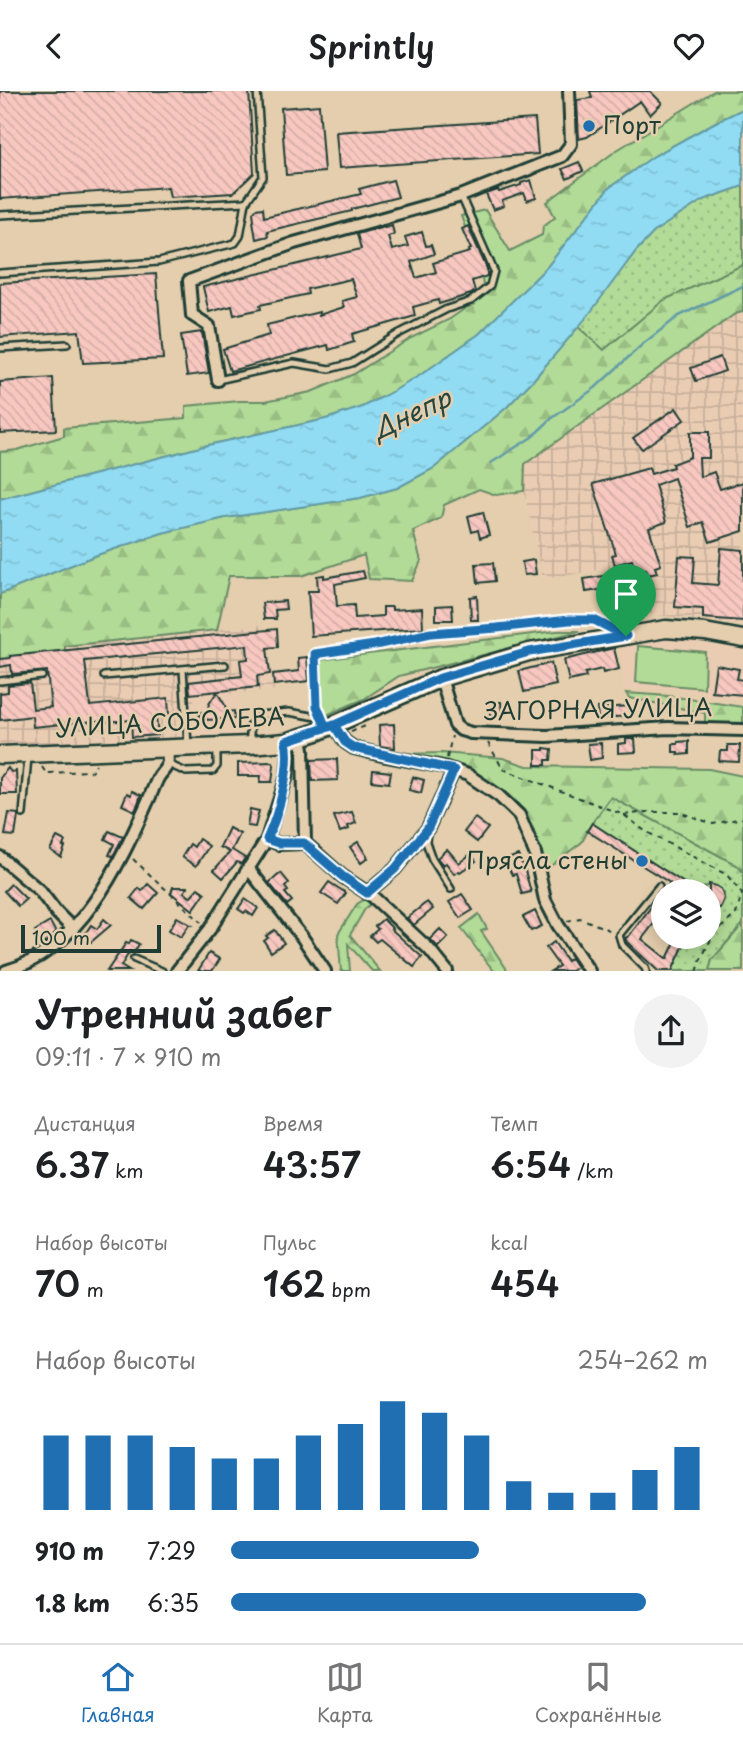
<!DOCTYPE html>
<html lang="ru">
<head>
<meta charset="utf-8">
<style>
  :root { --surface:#fff; --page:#f2f2f2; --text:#202124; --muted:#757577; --line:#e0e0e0; --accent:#1f6fb2 }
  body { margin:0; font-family:"Playpen Sans",sans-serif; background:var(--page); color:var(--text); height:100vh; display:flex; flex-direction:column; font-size:26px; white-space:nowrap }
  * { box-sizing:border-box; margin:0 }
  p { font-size:23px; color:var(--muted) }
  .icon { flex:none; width:38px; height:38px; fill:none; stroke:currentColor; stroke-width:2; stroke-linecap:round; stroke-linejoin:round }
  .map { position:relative; height:880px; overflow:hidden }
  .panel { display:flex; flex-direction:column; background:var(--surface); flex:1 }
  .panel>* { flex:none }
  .controls { position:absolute; left:651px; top:788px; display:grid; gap:14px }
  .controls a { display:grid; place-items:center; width:70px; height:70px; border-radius:50%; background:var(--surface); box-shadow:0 4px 18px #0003; font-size:35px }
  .scale { position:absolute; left:21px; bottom:18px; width:140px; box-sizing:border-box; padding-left:7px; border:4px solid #1f3d34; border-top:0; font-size:19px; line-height:24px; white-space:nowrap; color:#1f3d34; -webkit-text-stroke:5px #e4cead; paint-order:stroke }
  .pin { position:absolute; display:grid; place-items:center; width:60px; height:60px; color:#fff; margin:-72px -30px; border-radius:50% 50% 50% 0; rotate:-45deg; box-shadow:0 0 7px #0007 }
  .pin .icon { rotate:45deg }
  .round { display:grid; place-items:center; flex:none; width:74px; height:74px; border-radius:37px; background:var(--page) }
  .head { display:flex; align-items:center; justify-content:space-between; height:119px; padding:0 35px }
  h1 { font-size:38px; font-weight:600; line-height:52px }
  .metrics { display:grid; grid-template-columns:repeat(3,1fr); gap:10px; height:119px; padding:7px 35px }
  .metrics div { display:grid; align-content:center }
  .metrics b { font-size:35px; font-weight:600 }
  .metrics small { font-size:19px; font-weight:400 }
  .metrics p { font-size:19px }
  .chart { height:196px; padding:14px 35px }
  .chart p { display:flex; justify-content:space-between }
  .chart svg { width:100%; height:126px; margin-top:7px; stroke:var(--accent); stroke-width:6 }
  ul { padding:0 35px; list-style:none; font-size:23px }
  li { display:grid; grid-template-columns:112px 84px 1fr; align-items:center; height:52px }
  li i { height:18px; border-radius:9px; background:var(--accent) }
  header { display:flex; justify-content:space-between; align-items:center; height:91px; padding:0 35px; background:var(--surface); font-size:32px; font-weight:600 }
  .tabs { display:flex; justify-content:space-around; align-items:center; height:98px; border-top:2px solid var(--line); background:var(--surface); font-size:19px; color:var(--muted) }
  .tabs a { display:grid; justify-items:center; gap:4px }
  .tabs .active { color:var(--accent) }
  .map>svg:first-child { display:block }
</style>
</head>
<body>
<header><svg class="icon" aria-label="back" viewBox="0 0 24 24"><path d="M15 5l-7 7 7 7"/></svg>Sprintly<svg class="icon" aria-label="heart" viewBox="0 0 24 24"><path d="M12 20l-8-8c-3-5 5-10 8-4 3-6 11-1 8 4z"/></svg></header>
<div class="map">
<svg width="743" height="880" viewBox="0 0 743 880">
  <defs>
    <pattern id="industrial-grid" width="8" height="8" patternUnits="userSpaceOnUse" patternTransform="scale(1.75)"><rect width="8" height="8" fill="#eaccb3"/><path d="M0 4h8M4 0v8" fill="none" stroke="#c8b09b"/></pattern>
    <pattern id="grass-dots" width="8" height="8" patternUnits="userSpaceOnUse" patternTransform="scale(1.75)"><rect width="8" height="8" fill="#b2db97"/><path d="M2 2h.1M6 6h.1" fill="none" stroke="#99bd83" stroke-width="1.8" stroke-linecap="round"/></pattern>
    <pattern id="forest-firs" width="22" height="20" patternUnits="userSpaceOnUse" patternTransform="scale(1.75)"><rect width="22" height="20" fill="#b2db97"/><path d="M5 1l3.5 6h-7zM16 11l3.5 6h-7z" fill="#99bd83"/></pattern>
    <pattern id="water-ripples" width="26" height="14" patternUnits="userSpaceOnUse" patternTransform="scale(1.75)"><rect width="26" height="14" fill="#92dcf3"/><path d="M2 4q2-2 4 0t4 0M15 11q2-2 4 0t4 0" fill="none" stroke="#7dbed1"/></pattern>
    <pattern id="building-back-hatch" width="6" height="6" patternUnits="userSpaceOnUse" patternTransform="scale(1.75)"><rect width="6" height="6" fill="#f8c8c0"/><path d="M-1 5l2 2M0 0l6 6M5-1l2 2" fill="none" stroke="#d4ada6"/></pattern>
  </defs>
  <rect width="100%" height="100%" fill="#e4cead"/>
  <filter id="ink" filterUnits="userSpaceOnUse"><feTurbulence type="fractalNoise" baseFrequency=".0143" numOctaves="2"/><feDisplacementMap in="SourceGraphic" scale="14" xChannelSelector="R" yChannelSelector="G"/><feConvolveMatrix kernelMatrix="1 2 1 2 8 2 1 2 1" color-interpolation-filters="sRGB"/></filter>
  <g filter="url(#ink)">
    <g fill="#eaccb3">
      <polygon points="662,546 743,558 743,610 672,598 623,599 622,549"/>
      <polygon points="240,602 243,643 196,645 193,605"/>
    </g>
    <g fill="url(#industrial-grid)">
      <polygon points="743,221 743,534 648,523 625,523 624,493 616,480 611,477 543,488 524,400 525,374 735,223"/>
      <polygon points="260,534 269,565 274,599 194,605 196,645 71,651 65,653 0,656 0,572 65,563 64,556"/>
    </g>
    <g fill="url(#grass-dots)" stroke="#688c66" stroke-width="2">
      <polygon points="743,95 743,174 664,209 604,259 578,236 636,160 655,140 703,109"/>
      <path d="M611,706L737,774L743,781V833L712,869L709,880H672L688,845H709V820C720,820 725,813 724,802C717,793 708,791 700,800H696L592,732Z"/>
    </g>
    <g fill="url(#forest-firs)" stroke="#688c66" stroke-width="2">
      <polygon points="714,0 743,0 743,18 714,32 654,65 609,97 547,176 479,243 419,285 392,301 363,316 326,328 212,353 0,408 0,361 17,359 64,345 64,337 186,327 186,315 240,310 265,310 311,301 354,283 411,247 450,228 484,204 481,179 461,125 485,119 510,160 542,144 543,135 555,126 547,111 617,59"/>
      <polygon points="743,174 743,221 735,223 525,373 524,400 496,404 479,398 444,414 441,427 413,440 421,470 412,490 369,488 364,464 301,485 229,485 217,539 65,555 65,563 0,572 0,503 94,465 162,442 225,427 360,407 397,397 434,377 506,317 534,288 578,236 604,259 664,209"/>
      <polygon points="557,540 579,540 399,585 364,608 322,626 319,569"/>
      <polygon points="626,602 669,605 743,616 743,636 705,634 705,622 629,607"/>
      <polygon points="442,662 503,667 527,675 709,678 743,685 743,781 737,774 611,706 592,732 582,751 544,780 533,737 516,710 471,681 400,663"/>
      <polygon points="367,807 373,811 365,818 350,844 380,880 372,880 348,853 350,880 341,880 338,843 357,813"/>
      <polygon points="479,823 487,838 481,840 508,880 494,880 482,865 461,837"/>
      <polygon points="743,833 743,880 709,880 712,869"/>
    </g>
    <polygon fill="#b2db97" stroke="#688c66" stroke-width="2" points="638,555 705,561 704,597 636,591"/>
    <polygon fill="url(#water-ripples)" stroke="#649ca7" stroke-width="2" points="743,18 743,95 703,109 655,140 636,160 587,226 534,288 506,317 434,377 397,397 360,407 225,427 162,442 94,465 0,503 0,408 212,353 326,328 363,316 392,301 419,285 479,243 547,176 609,97 654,65 714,32"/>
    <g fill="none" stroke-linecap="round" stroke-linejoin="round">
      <polyline stroke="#649ca7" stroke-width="2.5" points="491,372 532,346 551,328 595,297 644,252 679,225 743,195"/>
    </g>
    <g fill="url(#building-back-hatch)" stroke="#1f3d34" stroke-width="2">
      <polygon points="0,0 249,0 254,82 233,102 170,106 168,96 0,108"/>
      <polygon points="590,0 650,0 662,12 650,24 640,10 587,46 579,48 577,9 592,7"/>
      <polygon points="319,14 324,81 286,84 281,17"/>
      <polygon points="535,28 538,63 339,77 336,41"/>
      <polygon points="579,71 583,80 567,88 562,78"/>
      <polygon points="393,89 398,106 352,118 352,120 267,140 268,145 256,148 253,130 254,129 253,121 256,118 263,117 264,126 361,103 359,98"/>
      <polygon points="531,89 536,107 527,110 524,102 502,110 504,115 493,119 486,103 498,99 499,101 521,94 521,92"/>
      <polygon points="392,134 394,143 388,145 392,159 408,155 405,146 422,141 426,155 431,154 434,163 411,171 416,187 436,181 433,172 470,161 469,159 471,158 462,138 468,135 487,178 487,185 472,190 475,200 471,203 439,213 438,209 413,216 415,225 352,243 354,251 329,259 328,254 230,280 223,258 269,244 267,234 319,221 319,224 344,216 342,210 357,206 351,188 307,198 308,203 260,214 261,218 234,224 232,215 209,221 203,196 361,158 357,143 385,135 385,136"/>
      <polygon points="156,183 163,268 83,272 79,240 0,246 0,192"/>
      <polygon points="202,241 209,282 187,285 181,244"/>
      <polygon points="720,266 725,280 696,290 691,277"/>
      <polygon points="53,287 56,339 0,342 0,291"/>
      <polygon points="676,317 684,329 642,358 633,347"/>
      <polygon points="690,341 709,341 709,367 699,367 700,386 714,381 720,398 743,391 743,440 710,451 703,431 690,436 674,387 655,394 666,431 649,437 661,474 655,476 657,482 648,484 646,478 636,482 632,469 615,474 612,464 616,463 593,393 649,377 651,383 673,376 672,373 690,366"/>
      <polygon points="483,421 489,444 480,447 478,439 472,441 468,425"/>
      <polygon points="721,457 743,459 743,530 703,527 703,518 675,516 679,465 695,466 693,492 718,494"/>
      <polygon points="534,469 536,483 524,484 522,471"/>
      <polygon points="493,472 495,490 478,492 476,473"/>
      <polygon points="363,480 365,487 335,493 337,515 354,514 355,527 383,525 383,516 392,516 392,519 422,517 423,537 311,545 308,500 318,500 317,485 324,484 324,487"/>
      <polygon points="616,483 618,496 586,501 584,488"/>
      <polygon points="477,505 478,529 471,529 470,506"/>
      <polygon points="285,510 286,518 275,519 276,528 264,528 262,512"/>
      <polygon points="452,514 453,529 436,529 436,515"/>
      <polygon points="277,538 278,556 267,557 270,583 257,585 258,596 190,603 189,591 242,585 240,569 248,568 247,554 85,570 90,615 168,607 169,624 156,626 158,644 132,646 131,629 105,631 105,629 33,636 32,625 0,629 0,602 8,601 8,594 30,592 33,618 51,616 47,580 12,583 11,574 0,576 0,568 10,567 10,565"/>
      <polygon points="614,557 619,578 603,582 602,578 585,582 586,586 569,590 564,569"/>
      <polygon points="307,566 309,590 274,594 273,583 299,580 298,567"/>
      <polygon points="551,572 556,594 524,601 519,580"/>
      <polygon points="716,574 739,578 737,588 743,589 743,604 712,601"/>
      <polygon points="217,601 225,614 226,621 234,620 235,628 200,629 199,621 207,621 209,613"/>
      <polygon points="490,611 501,611 502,625 490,625"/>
      <polygon points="632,615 632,625 598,627 597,617"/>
      <polygon points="394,633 395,657 380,655 379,634"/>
      <polygon points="626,648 635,648 636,661 618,662 618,653 626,652"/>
      <polygon points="689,650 689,663 678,664 678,661 673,661 673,653 678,653 678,651"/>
      <polygon points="601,652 602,667 590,669 588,653"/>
      <polygon points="728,654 740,654 739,671 719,670 720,660 728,660"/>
      <polygon points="544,657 552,658 551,669 546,669 546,674 536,674 536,659 544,659"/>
      <polygon points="337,668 338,689 312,690 311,669"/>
      <polygon points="272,671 274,674 272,691 260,691 261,685 238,685 238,672"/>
      <polygon points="8,677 11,681 16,680 17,703 0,703 0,687"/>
      <polygon points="373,679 391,681 389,692 372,690"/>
      <polygon points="413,686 424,689 421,702 409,699"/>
      <polygon points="132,700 141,704 135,720 122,714 127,702 131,704"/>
      <polygon points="250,718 259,720 255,736 247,735"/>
      <polygon points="352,721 356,732 348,735 349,738 340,741 334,725"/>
      <polygon points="9,722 18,723 18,725 15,745 5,744"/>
      <polygon points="475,727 488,737 477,751 464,741"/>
      <polygon points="592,732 696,800 664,800 670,792 587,740"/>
      <polygon points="229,737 240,743 232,759 245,767 241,773 237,771 223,787 214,779 230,761 220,756"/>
      <polygon points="109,740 123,746 113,765 109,764 114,753 105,748"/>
      <polygon points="57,746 65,750 63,755 65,756 61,766 50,759"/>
      <polygon points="199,748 209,755 196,775 182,766 190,753 194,756"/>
      <polygon points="358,751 368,767 361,772 350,756"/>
      <polygon points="447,758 459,772 471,763 476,770 460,781 459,780 454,783 446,772 443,774 437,767"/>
      <polygon points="518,764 524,776 531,801 522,803 516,783 512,784 505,769"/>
      <polygon points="281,782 289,792 285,796 288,800 285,802 292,810 287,814 269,792"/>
      <polygon points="329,791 346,802 338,813 321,802"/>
      <polygon points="11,793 26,808 18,815 4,800"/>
      <polygon points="148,793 158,802 144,818 131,807 139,797 142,800"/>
      <polygon points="709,793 716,795 721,798 724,807 720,817 709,821"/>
      <polygon points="173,796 188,796 184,801 190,806 198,797 205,802 193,819 171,802"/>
      <polygon points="663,800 663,829 659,826 642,848 667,868 678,845 688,845 672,880 658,880 627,851 625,847 629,845"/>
      <polygon points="462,803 473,819 460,827 449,811"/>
      <polygon points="245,808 258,817 253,825 246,820 244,822 238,818"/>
      <polygon points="427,811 433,818 414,834 407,827"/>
      <polygon points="535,820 542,835 531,840 523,826"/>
      <polygon points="177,826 191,834 189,834 181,846 169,839"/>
      <polygon points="104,828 111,834 91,851 83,846 91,834 97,838"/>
      <polygon points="383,828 392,837 391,838 422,866 414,876 380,848 376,851 370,845 378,838 375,835"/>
      <polygon points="50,831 56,842 43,853 35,840"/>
      <polygon points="440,838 448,846 438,856 430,848"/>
      <polygon points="275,839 284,852 271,861 264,850 268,847 266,845"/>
      <polygon points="131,849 139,853 134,862 130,860 121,875 129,880 107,880 126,852 129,853"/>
      <polygon points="554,851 567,870 571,867 577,876 571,880 551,880 559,875 546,857"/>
      <polygon points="209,862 220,868 212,880 198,880"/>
    </g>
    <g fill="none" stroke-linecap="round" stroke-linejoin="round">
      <defs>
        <g id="service">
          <polyline points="0,124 246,111"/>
          <polyline points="0,182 159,171 235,152 240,145 246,111 263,86 257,0"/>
          <polyline points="0,257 67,253"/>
          <polyline points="218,289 294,272 330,278 352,272 398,243 447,218 471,210 490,195 494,180 461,105"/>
          <polyline points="183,579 188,654"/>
          <polyline points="104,585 225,574"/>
          <polyline points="0,590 42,585"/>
          <polyline points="325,636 317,616 315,563 375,554 431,542 497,537 569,529 594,529 621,542"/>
          <polyline points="249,653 251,633 260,624 289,621 322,627"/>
          <polyline points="168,673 186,681 213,680 217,675 217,658"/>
          <polyline points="23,723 28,666"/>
          <polyline points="427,740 426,751 432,768 451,798"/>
          <polyline points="134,868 162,880"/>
          <polyline points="646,880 645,877 622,854 619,844 659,795"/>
        </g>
        <g id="minor">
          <polyline points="218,289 209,235 192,224 189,190 294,152 461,105 562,65 571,53 569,0"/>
          <polyline points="441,587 455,634 461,639 471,642 547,645 668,637 743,639"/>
          <polyline points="334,634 345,651 354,657 386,665 444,676 468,684 499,705 519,724 535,762 545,809 558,834 589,880"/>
          <polyline points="301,647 303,658 305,752 342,785 372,805 429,858 447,880"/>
          <polyline points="267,748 279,753 305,752"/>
          <polyline points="0,766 40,800 57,822 73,838"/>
          <polyline points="248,777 302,846 325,880"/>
          <polyline points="367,802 395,778 428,737 454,679"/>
          <path d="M6,880C79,860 119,775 147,712C151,704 154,695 158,687C160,683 165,679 167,674C169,670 167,663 167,658"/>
          <polyline points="177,880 210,838 267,748 287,685 289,662 286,651"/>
        </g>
        <polyline id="secondary" points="0,664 249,654 286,651 317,641 441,587 529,561 666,538 705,541 743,548"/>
      </defs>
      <use href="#service" stroke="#1f3d34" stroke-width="10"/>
      <use href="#minor" stroke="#1f3d34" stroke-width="16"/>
      <use href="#secondary" stroke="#1f3d34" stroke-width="21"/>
      <g stroke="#1f3d34" stroke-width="2" stroke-dasharray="5 5" stroke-linecap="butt">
        <polyline points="351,641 368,634"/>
        <polyline points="488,652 503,678 624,724 645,740 727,784 742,803 736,823 713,844 699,872 698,880"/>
        <polyline points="447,667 452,645"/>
        <polyline points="42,676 46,682 92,680 96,673"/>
        <polyline points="624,724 647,721 679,721 713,733 743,727"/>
        <polyline points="133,768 201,831"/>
        <polyline points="567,830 580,827 614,841"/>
      </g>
      <use href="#service" stroke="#e4cead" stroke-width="5"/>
      <use href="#minor" stroke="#e4cead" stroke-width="10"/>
      <use href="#secondary" stroke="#e4cead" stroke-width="16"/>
    </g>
  </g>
  <g fill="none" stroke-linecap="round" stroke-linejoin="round" filter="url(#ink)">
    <defs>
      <path id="route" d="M626,545L529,561L440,587L334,634L286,650C292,676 278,724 267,748L279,752H304L342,785L367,802L395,778L428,737L454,679L354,657L345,651L334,634L326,637L317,615L315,563L375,554L431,542L497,537L569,529H594L626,545"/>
    </defs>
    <use href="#route" stroke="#fff" stroke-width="14"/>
    <use href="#route" stroke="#1f6fb2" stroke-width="9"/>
  </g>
  <g fill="#1f6fb2" stroke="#e4cead" stroke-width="2.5">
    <circle cx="589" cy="35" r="7"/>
    <circle cx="642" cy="770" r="7"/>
  </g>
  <g text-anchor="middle" stroke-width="5" stroke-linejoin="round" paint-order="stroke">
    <g font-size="24" fill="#1f3d34" stroke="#e4cead" text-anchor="start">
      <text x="603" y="43">Порт</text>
      <text x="628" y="778" text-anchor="end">Прясла стены</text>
    </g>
    <g font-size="24" fill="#1f3d34" stroke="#e4cead">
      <text transform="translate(598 619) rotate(-1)" y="8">ЗАГОРНАЯ УЛИЦА</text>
      <text transform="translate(170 632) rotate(-3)" y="8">УЛИЦА СОБОЛЕВА</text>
    </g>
    <g font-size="26" font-style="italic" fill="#25453e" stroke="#e4cead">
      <text transform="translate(412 323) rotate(-25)" y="9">Днепр</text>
    </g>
  </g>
</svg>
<div class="controls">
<a><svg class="icon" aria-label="layers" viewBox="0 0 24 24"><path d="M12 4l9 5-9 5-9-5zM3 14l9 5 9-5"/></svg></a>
</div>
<div class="scale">100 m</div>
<div class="pin" style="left:626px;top:545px;background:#1e9e55"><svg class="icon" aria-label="arrive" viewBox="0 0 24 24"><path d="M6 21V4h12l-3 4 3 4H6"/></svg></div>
</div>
<section class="panel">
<div class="head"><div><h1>Утренний забег</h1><p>09:11 · 7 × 910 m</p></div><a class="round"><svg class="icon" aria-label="share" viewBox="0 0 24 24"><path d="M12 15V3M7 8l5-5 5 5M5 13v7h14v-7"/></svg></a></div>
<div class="metrics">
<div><p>Дистанция</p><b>6.37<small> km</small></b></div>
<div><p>Время</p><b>43:57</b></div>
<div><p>Темп</p><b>6:54<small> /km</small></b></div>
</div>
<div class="metrics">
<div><p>Набор высоты</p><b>70<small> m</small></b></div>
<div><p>Пульс</p><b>162<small> bpm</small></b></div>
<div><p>kcal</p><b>454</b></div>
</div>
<div class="chart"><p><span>Набор высоты</span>254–262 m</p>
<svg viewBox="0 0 160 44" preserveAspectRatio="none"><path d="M5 44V18M15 44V18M25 44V18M35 44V22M45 44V26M55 44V26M65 44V18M75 44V14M85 44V6M95 44V10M105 44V18M115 44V34M125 44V38M135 44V38M145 44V30M155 44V22"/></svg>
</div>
<ul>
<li><b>910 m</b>7:29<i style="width:52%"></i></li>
<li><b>1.8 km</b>6:35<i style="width:87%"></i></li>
</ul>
</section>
<nav class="tabs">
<a class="active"><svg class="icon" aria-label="home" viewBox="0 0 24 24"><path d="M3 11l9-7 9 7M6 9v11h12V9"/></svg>Главная</a>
<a><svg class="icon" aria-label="map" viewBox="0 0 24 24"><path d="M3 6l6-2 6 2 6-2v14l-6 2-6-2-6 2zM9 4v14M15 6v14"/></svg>Карта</a>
<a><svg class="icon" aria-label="saved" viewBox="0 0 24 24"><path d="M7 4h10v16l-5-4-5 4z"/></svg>Сохранённые</a>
</nav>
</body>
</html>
